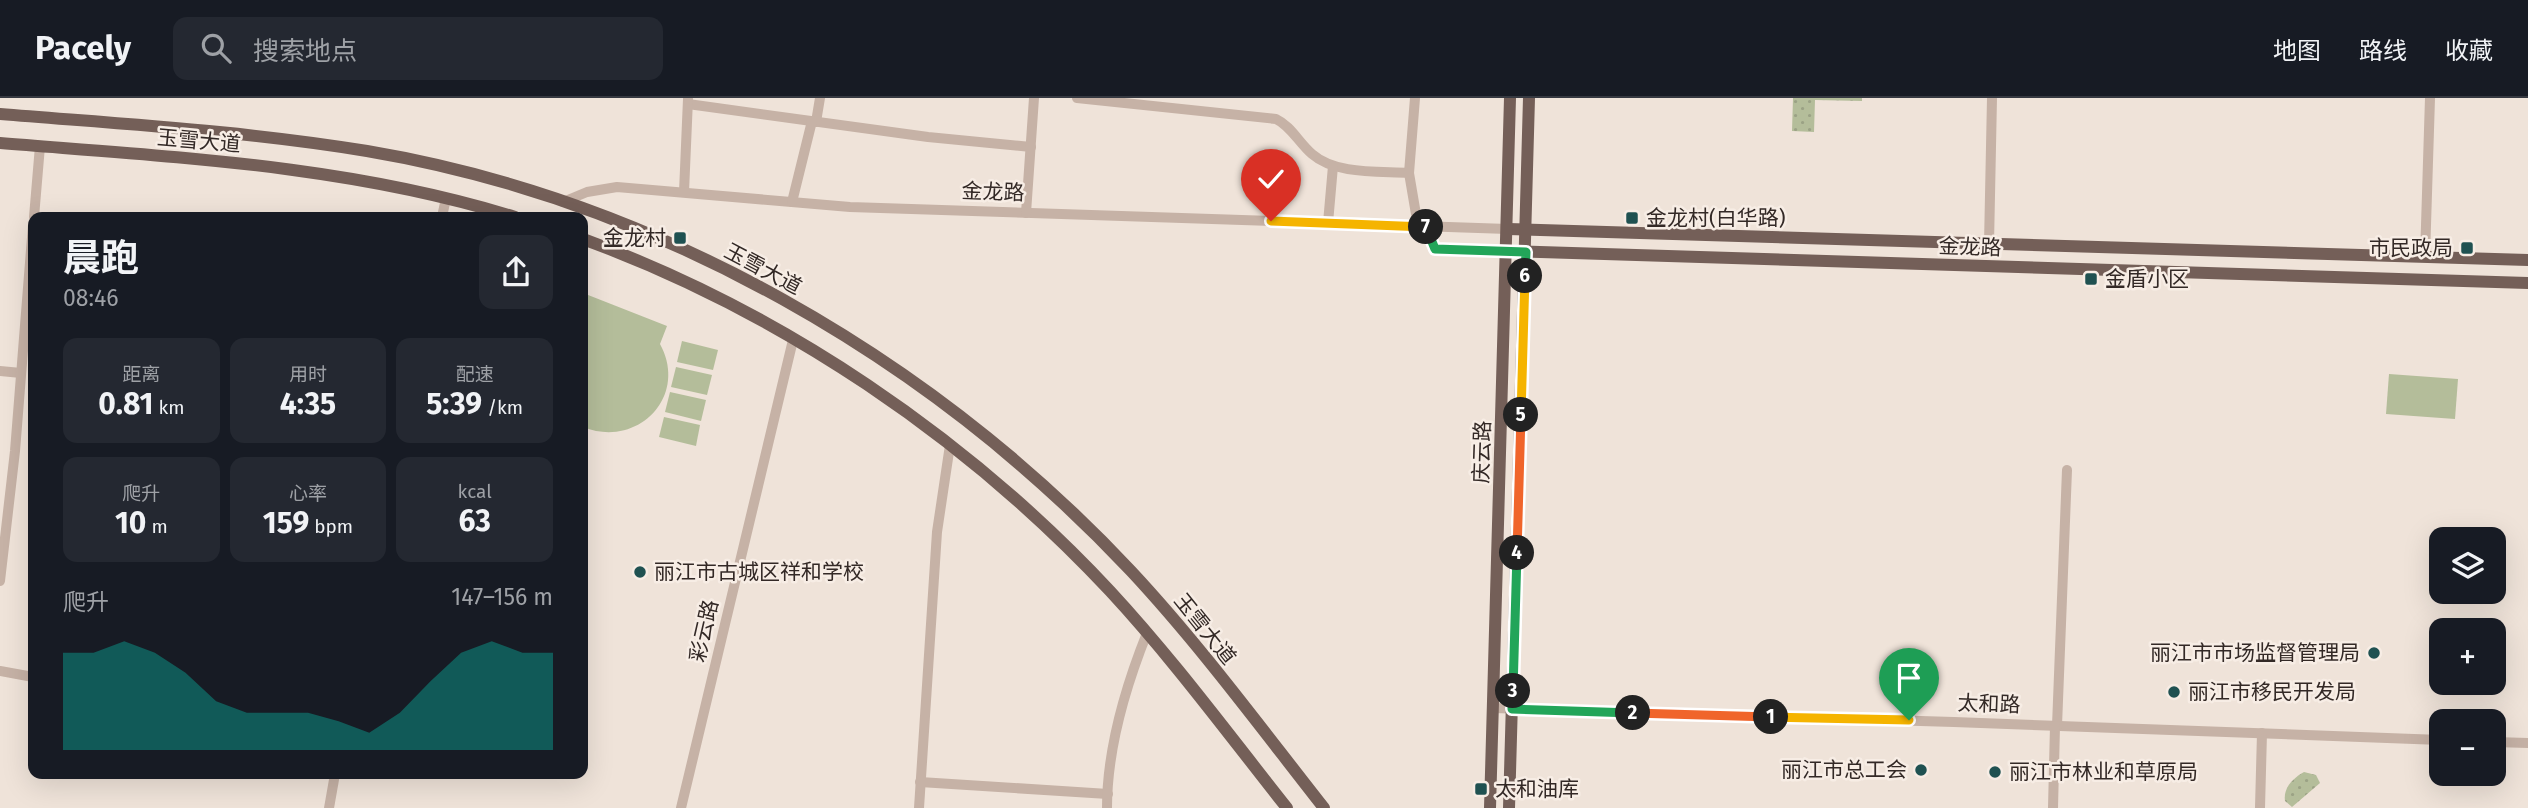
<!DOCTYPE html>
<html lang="zh">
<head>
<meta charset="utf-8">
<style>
  :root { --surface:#171b24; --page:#242831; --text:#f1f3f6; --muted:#9ea1a6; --line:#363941; --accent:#0f766e }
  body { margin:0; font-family:"Fira Sans","Noto Sans SC",sans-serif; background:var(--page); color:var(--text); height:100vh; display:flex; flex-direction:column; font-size:26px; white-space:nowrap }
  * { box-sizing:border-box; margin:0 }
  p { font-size:23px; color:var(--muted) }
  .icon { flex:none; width:38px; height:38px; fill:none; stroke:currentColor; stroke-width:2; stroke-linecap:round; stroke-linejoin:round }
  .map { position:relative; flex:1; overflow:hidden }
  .side { position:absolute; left:28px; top:114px; width:560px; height:567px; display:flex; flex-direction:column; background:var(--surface); border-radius:14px; box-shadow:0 7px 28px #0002 }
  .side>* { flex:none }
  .fabs { position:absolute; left:2429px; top:429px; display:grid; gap:14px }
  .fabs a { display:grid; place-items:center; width:77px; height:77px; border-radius:14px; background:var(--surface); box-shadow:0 7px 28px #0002; font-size:35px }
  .pin { position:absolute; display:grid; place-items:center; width:60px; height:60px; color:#fff; margin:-72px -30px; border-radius:50% 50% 50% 0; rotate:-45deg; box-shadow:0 0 7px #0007 }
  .pin .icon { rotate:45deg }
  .km { position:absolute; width:35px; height:35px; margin:-18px; border-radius:50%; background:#222; color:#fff; font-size:19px; line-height:35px; text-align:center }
  .round { display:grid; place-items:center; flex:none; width:74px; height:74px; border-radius:14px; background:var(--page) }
  .headline { display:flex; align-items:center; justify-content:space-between; height:119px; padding:0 35px }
  h1 { font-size:38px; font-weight:700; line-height:52px }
  .figures { display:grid; grid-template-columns:repeat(3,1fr); gap:10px; height:119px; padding:7px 35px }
  .figures div { display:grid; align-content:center; border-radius:14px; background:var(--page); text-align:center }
  .figures b { font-size:30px; font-weight:700 }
  .figures small { font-size:19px; font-weight:400 }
  .figures p { font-size:19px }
  .chart { height:196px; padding:14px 35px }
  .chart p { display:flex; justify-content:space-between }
  .chart svg { width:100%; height:126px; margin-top:7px; fill:var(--accent); opacity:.7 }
  header { display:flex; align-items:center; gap:42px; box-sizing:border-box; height:98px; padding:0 35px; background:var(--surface); border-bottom:2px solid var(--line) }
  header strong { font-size:33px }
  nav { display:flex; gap:38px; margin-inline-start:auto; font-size:24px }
  .search { width:490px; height:63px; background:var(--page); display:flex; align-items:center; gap:18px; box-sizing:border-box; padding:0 24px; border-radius:14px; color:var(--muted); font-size:26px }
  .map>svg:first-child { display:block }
</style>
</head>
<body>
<header>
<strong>Pacely</strong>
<div class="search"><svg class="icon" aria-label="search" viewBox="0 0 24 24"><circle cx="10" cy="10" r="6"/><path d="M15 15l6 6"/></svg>搜索地点</div>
<nav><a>地图</a><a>路线</a><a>收藏</a></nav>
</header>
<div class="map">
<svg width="2528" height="710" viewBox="0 0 2528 710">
  <defs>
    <pattern id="grass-dots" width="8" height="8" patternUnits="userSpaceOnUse" patternTransform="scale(1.75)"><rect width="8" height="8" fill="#b4bd9a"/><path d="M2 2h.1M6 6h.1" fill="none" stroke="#9ba285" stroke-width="1.8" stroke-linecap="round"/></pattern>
  </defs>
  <rect width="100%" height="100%" fill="#efe3d9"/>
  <g fill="url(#grass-dots)">
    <polygon points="1793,0 1862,0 1862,3 1815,2 1814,34 1792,33"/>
    <path d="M2304,674L2316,677L2320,685L2292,709L2285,703C2283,690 2293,680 2304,674Z"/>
  </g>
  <g fill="#b4bd9a">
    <path d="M583,195L667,228L660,246C689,299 637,351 583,329Z"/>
    <polygon points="682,243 718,252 713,272 677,264"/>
    <polygon points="676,269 712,277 707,297 671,289"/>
    <polygon points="2389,276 2458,281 2455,321 2386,316"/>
    <polygon points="670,294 706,302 701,323 665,314"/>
    <polygon points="664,319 700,327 696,348 659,339"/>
  </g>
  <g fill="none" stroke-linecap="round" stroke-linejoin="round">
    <g stroke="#c6b2a6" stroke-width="10">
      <path d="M1077,0L1276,21C1291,28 1299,45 1312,56C1336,77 1379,73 1409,75"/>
      <polyline points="1415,0 1409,75 1418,128"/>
      <polyline points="688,6 928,39 1031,49"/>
      <polyline points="816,24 820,0"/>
      <polyline points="684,94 688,1"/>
      <polyline points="563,104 587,94 617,89 850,109 1508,131"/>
      <polyline points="792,104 812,23"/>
      <polyline points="1026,115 1034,0"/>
      <polyline points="34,119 40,48"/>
      <polyline points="442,119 446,100"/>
      <polyline points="1328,125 1333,68"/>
      <polyline points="1425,128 1435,151 1507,153"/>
      <polyline points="1989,146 1992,0"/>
      <polyline points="2425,159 2430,0"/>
      <polyline points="0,273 21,275"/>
      <polyline points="0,483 15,353 33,127"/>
      <polyline points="0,573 33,579"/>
      <polyline points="1493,610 1954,624 2441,642"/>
      <polyline points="2057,628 2067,372"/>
      <polyline points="2494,644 2528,645"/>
      <polyline points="920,684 1108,696"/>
      <polyline points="329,710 335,676"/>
      <polyline points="681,710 793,242"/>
      <polyline points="919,710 937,434 950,347"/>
      <path d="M1107,710C1107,650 1125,590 1147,535"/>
      <polyline points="2053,710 2055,628"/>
      <polyline points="2260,710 2262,635"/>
    </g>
    <g stroke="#745f58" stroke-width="12">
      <path d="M0,16C122,26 246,33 367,53C657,102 930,259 1131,473C1200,547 1261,630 1324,710"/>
      <path d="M0,45C173,59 348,67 515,119"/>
      <polyline points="1508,131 2528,162"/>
      <path d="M583,141C782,214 966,339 1110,493C1173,561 1229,637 1287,710"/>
      <polyline points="1507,153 2528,185"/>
      <polyline points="1490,710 1510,0"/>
      <polyline points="1509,710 1529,0"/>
    </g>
  </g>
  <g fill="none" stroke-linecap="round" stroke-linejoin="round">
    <defs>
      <polyline id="split-1" points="1771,619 1909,622"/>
      <polyline id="split-2" points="1633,615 1771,619"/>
      <polyline id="split-3" points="1513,593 1512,611 1633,615"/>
      <polyline id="split-4" points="1513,593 1517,455"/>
      <polyline id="split-5" points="1517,455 1521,317"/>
      <polyline id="split-6" points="1521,317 1525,178"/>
      <polyline id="split-7" points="1426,129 1435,151 1526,154 1525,178"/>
      <polyline id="split-8" points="1271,123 1426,129"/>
    </defs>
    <use href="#split-1" stroke="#fff" stroke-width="14"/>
    <use href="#split-2" stroke="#fff" stroke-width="14"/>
    <use href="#split-3" stroke="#fff" stroke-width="14"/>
    <use href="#split-4" stroke="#fff" stroke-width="14"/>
    <use href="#split-5" stroke="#fff" stroke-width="14"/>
    <use href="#split-6" stroke="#fff" stroke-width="14"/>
    <use href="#split-7" stroke="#fff" stroke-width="14"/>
    <use href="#split-8" stroke="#fff" stroke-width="14"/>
    <use href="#split-1" stroke="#f5b400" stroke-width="9"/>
    <use href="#split-2" stroke="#f0652b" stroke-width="9"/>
    <use href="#split-3" stroke="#22a559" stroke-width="9"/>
    <use href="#split-4" stroke="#22a559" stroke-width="9"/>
    <use href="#split-5" stroke="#f0652b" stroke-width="9"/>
    <use href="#split-6" stroke="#f5b400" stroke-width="9"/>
    <use href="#split-7" stroke="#22a559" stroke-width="9"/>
    <use href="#split-8" stroke="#f5b400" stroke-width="9"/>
  </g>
  <g fill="#1f5151" stroke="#f7ede5" stroke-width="2.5">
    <rect x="1625" y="113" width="14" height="14" rx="3.5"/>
    <rect x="673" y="133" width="14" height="14" rx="3.5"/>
    <rect x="2460" y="143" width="14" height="14" rx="3.5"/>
    <rect x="2084" y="174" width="14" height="14" rx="3.5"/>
    <circle cx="640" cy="474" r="7"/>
    <circle cx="2374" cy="555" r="7"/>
    <circle cx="2174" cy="594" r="7"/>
    <circle cx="1921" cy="672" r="7"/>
    <circle cx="1995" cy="674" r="7"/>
    <rect x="1474" y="684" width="14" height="14" rx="3.5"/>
  </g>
  <g text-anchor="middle" stroke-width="5" stroke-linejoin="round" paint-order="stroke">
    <g font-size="21" fill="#332926" stroke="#f7ede5">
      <text transform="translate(199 43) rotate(5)" y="7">玉雪大道</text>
      <text transform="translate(993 94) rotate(2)" y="7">金龙路</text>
      <text transform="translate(1970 149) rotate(2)" y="7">金龙路</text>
      <text transform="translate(763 171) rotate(28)" y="7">玉雪大道</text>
      <text transform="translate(1482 354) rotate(-88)" y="7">庆云路</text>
      <text transform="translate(1205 531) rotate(51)" y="7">玉雪大道</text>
      <text transform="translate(704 533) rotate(-77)" y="7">彩云路</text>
      <text transform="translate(1989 606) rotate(2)" y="7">太和路</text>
    </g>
    <g font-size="21" fill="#332926" stroke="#f7ede5" text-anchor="start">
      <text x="1646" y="127">金龙村(白华路)</text>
      <text x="666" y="147" text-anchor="end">金龙村</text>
      <text x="2453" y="157" text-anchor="end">市民政局</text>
      <text x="2105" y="188">金盾小区</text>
      <text x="654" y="481">丽江市古城区祥和学校</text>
      <text x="2360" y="562" text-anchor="end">丽江市市场监督管理局</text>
      <text x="2188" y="601">丽江市移民开发局</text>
      <text x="1907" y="679" text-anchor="end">丽江市总工会</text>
      <text x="2009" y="681">丽江市林业和草原局</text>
      <text x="1495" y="698">太和油库</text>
    </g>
  </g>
</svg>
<div class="fabs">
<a><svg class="icon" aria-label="layers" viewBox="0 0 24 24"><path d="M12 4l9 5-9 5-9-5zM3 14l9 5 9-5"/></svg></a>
<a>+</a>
<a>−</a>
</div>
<div class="pin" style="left:1909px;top:622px;background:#1e9e55"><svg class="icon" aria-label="arrive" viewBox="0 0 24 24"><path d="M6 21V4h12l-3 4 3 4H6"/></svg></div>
<div class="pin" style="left:1271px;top:123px;background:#d93025"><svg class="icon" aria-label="check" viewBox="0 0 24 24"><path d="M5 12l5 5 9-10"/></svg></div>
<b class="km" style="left:1771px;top:619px">1</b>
<b class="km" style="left:1633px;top:615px">2</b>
<b class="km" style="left:1513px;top:593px">3</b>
<b class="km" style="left:1517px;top:455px">4</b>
<b class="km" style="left:1521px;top:317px">5</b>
<b class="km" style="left:1525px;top:178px">6</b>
<b class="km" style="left:1426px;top:129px">7</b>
<section class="side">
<div class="headline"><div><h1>晨跑</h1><p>08:46</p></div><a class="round"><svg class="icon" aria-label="share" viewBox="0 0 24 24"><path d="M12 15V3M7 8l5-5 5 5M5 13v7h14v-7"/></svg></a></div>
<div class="figures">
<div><p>距离</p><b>0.81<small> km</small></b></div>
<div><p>用时</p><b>4:35</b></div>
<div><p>配速</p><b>5:39<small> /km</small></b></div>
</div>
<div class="figures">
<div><p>爬升</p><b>10<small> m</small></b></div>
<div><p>心率</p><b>159<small> bpm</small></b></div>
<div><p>kcal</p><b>63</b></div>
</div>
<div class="chart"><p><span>爬升</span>147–156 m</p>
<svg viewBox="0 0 160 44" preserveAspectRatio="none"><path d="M0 44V10L10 10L20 6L30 10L40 17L50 27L60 31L70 31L80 31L90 34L100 38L110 31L120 20L130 10L140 6L150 10L160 10V44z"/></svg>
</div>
</section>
</div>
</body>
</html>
